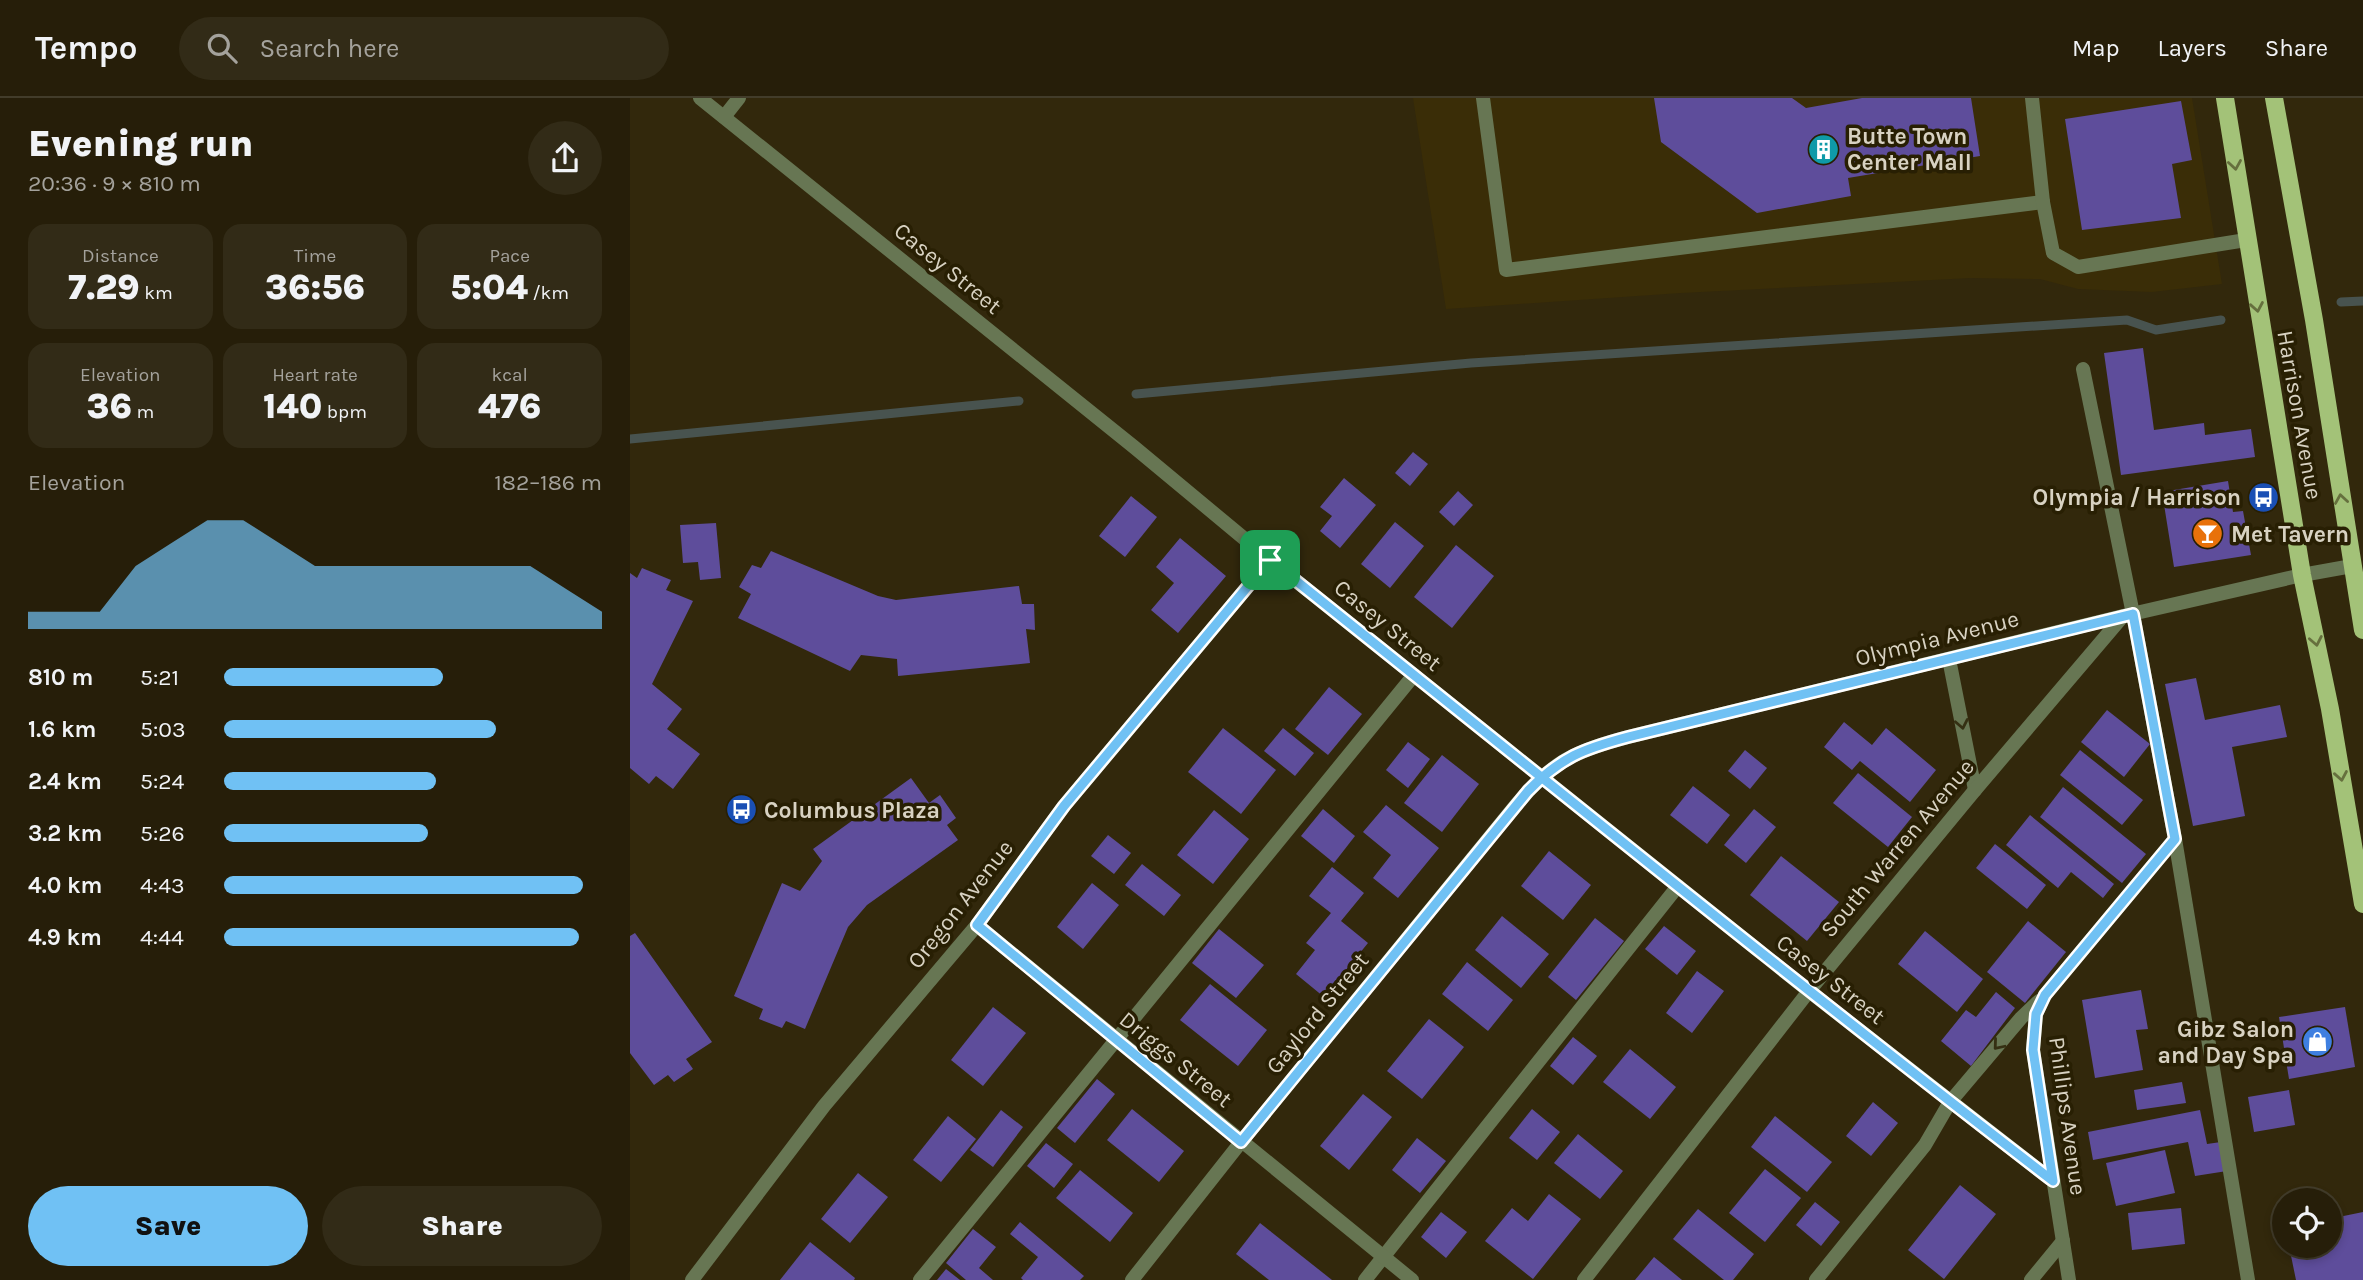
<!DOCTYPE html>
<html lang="en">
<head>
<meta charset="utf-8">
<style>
  :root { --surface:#261e09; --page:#322b17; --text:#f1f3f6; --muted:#a4a29c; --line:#423c2a; --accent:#70c1f4 }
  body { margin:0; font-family:Karla,sans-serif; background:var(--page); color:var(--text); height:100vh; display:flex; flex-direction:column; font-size:26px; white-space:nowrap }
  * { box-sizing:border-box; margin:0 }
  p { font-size:23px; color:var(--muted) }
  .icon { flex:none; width:38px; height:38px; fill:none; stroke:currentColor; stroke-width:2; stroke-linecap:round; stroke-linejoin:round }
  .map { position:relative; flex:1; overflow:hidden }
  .drawer { display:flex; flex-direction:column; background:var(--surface); width:630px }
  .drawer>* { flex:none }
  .fabs { position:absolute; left:1642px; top:1090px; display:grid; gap:14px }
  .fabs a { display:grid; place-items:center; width:70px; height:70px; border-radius:50%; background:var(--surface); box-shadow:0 4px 10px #0003,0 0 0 2px var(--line); font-size:35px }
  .pin { position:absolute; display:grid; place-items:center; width:60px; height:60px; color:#fff; margin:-30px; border-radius:14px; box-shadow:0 4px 10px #0006 }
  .round { display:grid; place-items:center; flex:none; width:74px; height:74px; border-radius:37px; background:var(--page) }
  .head { display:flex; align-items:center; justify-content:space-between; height:119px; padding:0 28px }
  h1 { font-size:38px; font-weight:800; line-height:52px }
  .figures { display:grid; grid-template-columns:repeat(3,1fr); gap:10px; height:119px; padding:7px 28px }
  .figures div { display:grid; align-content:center; border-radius:18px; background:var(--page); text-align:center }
  .figures b { font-size:35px; font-weight:800 }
  .figures small { font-size:19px; font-weight:400 }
  .figures p { font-size:19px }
  .chart { height:196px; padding:14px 28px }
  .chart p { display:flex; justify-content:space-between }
  .chart svg { width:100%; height:126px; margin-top:7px; fill:var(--accent); opacity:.7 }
  .action { display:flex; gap:14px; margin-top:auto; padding:14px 28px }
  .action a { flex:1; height:80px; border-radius:42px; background:var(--accent); color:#111; font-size:28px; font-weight:800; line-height:80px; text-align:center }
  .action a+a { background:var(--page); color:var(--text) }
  ul { padding:0 28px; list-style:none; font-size:23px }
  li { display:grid; grid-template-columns:112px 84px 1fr; align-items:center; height:52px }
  li i { height:18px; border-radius:9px; background:var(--accent) }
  header { display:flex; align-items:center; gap:42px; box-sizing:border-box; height:98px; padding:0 35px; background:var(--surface); border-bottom:2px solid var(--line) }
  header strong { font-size:33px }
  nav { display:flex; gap:38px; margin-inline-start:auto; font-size:24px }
  .search { width:490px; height:63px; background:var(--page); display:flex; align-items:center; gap:18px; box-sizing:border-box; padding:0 24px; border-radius:38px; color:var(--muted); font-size:26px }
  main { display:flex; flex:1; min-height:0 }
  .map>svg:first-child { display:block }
</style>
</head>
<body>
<header>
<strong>Tempo</strong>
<div class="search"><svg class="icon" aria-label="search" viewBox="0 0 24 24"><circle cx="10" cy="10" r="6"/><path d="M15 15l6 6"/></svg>Search here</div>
<nav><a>Map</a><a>Layers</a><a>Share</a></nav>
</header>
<main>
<section class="drawer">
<div class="head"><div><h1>Evening run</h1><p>20:36 · 9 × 810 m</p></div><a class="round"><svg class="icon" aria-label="share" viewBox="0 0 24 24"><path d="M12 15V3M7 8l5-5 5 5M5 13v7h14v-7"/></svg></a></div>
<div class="figures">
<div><p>Distance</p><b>7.29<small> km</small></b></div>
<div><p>Time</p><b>36:56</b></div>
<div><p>Pace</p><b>5:04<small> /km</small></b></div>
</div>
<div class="figures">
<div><p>Elevation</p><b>36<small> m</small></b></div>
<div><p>Heart rate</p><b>140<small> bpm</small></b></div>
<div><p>kcal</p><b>476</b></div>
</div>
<div class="chart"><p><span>Elevation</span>182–186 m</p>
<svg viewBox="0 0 160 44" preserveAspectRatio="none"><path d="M0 44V38L10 38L20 38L30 22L40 14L50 6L60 6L70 14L80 22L90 22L100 22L110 22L120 22L130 22L140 22L150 30L160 38V44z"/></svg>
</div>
<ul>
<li><b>810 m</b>5:21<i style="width:58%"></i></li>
<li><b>1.6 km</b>5:03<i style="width:72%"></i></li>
<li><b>2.4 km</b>5:24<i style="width:56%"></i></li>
<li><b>3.2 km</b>5:26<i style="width:54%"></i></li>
<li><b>4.0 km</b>4:43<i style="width:95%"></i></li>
<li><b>4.9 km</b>4:44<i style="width:94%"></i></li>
</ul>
<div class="action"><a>Save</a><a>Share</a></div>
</section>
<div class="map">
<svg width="1733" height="1182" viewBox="0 0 1733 1182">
  <rect width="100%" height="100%" fill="#32280c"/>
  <polygon fill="#3a2d07" points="783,0 1562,0 1592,186 1522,194 1448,191 1410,181 1341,180 1051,195 816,211"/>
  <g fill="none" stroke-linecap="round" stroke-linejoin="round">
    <g stroke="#48534f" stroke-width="9">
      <polyline points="1711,204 1733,203"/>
      <polyline points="506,296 841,265 1497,222 1526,232 1591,222"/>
      <polyline points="0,341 389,303"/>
    </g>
  </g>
  <g fill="#5e4d9b">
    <polygon points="1024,0 1162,0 1176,10 1232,0 1341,0 1350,58 1218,80 1221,98 1127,115 1031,44"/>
    <polygon points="1551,3 1562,62 1542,66 1551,120 1452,132 1435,21"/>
    <polygon points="1513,250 1524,332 1574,325 1575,337 1621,331 1625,359 1491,377 1474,255"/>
    <polygon points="783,354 798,366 780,388 765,375"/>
    <polygon points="714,380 746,407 710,450 690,433 702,418 690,409"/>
    <polygon points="1598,383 1603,414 1613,413 1621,457 1544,469 1532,394"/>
    <polygon points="828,393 843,407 824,428 809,414"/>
    <polygon points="501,398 527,419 495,459 469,438"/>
    <polygon points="765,424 794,448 760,490 731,466"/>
    <polygon points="86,425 91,480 70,482 68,464 53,465 50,427"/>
    <polygon points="550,440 596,478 548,535 521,512 544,485 526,469"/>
    <polygon points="826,447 864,478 822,530 784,499"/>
    <polygon points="141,453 248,498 266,502 389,488 392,506 404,506 405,532 396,531 400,565 268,578 267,561 231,557 220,573 108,520 121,496 109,489 122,467 131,470"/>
    <polygon points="12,470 41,482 36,492 63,503 22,586 52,611 37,631 70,656 43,691 26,678 19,686 0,670 0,475 7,480"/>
    <polygon points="1566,580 1575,622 1650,607 1657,639 1602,649 1615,718 1563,728 1535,586"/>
    <polygon points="699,589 732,616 698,657 665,631"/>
    <polygon points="1477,612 1520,646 1494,679 1451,644"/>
    <polygon points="1214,624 1242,647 1256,630 1306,672 1280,704 1230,663 1222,672 1194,649"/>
    <polygon points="593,630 646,672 611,716 558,674"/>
    <polygon points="653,630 684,655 665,678 634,653"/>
    <polygon points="778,644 800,661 778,690 756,672"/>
    <polygon points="1115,652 1137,670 1120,691 1098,673"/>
    <polygon points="1450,652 1513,702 1492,727 1430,677"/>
    <polygon points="812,657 849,686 812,734 774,705"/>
    <polygon points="1228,675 1282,719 1258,749 1203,705"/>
    <polygon points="281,680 299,705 310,697 326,720 317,727 328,742 237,807 218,829 175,931 156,923 152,930 129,921 133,911 104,898 152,785 170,793 192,763 183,751"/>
    <polygon points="1063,688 1100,717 1077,746 1040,717"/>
    <polygon points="1433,689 1516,756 1492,785 1410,719"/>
    <polygon points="756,707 809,750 768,800 743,780 761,757 733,734"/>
    <polygon points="693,711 725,738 704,765 671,738"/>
    <polygon points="1124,711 1146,729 1116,765 1094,747"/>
    <polygon points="584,712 619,741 583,786 547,757"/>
    <polygon points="1400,717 1484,786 1473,800 1441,774 1428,790 1376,747"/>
    <polygon points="478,737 501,755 484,776 461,758"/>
    <polygon points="1365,746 1416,787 1397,811 1346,770"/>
    <polygon points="919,753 961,787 933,822 891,788"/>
    <polygon points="1151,758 1209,804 1177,843 1120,797"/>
    <polygon points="512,766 551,797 534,818 495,787"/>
    <polygon points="702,769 734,795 711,823 738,845 694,899 666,876 685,852 676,845 701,815 679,798"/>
    <polygon points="462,785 489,807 453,851 427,829"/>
    <polygon points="872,818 919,856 891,890 845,852"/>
    <polygon points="965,820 994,843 946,902 918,879"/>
    <polygon points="1398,823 1436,854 1395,905 1357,874"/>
    <polygon points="1034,828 1066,853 1047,877 1015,851"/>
    <polygon points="589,831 634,867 606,900 562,865"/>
    <polygon points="1295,833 1353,881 1327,914 1268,866"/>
    <polygon points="5,835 82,944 56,961 63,971 44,984 38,977 24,987 0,955 0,838"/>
    <polygon points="837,864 883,902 858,933 812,896"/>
    <polygon points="1067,873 1094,893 1062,935 1036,915"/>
    <polygon points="580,886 637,932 608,968 550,922"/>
    <polygon points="1511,892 1518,931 1506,932 1513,972 1465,980 1452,902"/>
    <polygon points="1366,894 1385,910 1341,968 1311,943 1336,912 1346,919"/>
    <polygon points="363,909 396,935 353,988 321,962"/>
    <polygon points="1715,909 1725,969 1659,981 1649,919"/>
    <polygon points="799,921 834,949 792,1001 757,973"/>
    <polygon points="943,939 967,958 943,987 920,968"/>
    <polygon points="1000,951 1046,989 1020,1021 973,984"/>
    <polygon points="467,981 485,996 445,1045 427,1030"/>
    <polygon points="1552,984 1556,1005 1507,1012 1504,992"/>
    <polygon points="1659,992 1665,1027 1624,1034 1618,999"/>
    <polygon points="733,996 762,1019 719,1072 690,1048"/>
    <polygon points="1243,1004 1268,1025 1241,1058 1216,1038"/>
    <polygon points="502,1011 554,1053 529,1084 477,1042"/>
    <polygon points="902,1011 930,1034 907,1062 879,1040"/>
    <polygon points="371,1012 393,1029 363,1069 340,1052"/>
    <polygon points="1570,1012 1577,1046 1591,1044 1597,1073 1565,1078 1558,1044 1463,1062 1458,1034"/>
    <polygon points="318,1018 346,1041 311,1084 283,1062"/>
    <polygon points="1145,1018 1202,1064 1177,1094 1121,1049"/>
    <polygon points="948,1036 993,1073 970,1101 924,1065"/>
    <polygon points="787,1040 816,1063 790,1095 762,1072"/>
    <polygon points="416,1045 443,1066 424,1090 397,1068"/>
    <polygon points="1535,1052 1545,1095 1486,1108 1476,1065"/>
    <polygon points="1135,1071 1171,1100 1135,1144 1099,1115"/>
    <polygon points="450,1072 503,1115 480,1144 426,1100"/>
    <polygon points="228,1075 258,1099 220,1145 191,1121"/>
    <polygon points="1330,1087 1366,1116 1314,1181 1278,1152"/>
    <polygon points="919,1096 951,1121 903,1181 855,1143 882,1110 898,1123"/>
    <polygon points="1185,1104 1210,1124 1191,1148 1166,1127"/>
    <polygon points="1551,1110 1555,1146 1502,1152 1498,1115"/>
    <polygon points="1068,1111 1124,1156 1103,1182 1094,1182 1043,1141"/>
    <polygon points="811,1114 837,1134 816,1160 791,1139"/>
    <polygon points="1733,1114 1733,1182 1666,1182 1659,1148 1699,1148 1699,1121"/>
    <polygon points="390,1124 454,1178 450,1182 393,1182 391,1180 408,1159 380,1136"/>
    <polygon points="630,1125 702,1182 639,1182 606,1156"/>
    <polygon points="343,1131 366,1149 349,1170 363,1182 336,1182 316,1165"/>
    <polygon points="180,1144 225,1180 224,1182 150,1182"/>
    <polygon points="1024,1159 1052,1182 1005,1182"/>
    <polygon points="316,1171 330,1182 307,1182"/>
  </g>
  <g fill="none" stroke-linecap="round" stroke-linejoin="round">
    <g stroke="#677653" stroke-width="14">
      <polyline points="853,0 876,172 1413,104"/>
      <polyline points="1402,0 1413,104 1423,155 1448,169 1616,142"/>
      <polyline points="1453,271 1503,516 1545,741 1618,1182"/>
      <polyline points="290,1182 784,577"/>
      <polyline points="735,1182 1048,788"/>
      <polyline points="1186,1182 1295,1047 1320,1004"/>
    </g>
    <g stroke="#677653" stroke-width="14">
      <polyline points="70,0 504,349 640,462 1179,893 1423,1083"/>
      <polyline points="94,19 109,0"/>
      <polyline points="1319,561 1345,692"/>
      <polyline points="347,827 782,1182"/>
      <polyline points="1320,1004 1391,920 1409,903"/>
      <polyline points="62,1182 194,1008 347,827 434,708 640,462"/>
      <polyline points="954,1182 1179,893 1345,692 1493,518"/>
      <polyline points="1401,1182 1433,1143"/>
      <polyline points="1439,1182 1403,952 1406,916 1415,897 1545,741"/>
    </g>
    <path stroke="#677653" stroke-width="14" d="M502,1182L611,1044L886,707C922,664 944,653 998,639L1493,518L1672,477L1722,468"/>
    <g stroke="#a3c278" stroke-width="18">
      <polyline points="1595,0 1672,477 1700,611 1733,806"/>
      <polyline points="1644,0 1684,222 1733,532"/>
    </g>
  </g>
  <defs><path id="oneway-chevron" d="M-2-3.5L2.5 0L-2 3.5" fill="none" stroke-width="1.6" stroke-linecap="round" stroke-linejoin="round" transform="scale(1.75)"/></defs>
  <g stroke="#66703e">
    <use href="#oneway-chevron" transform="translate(1605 67) rotate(81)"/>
    <use href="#oneway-chevron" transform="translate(1627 209) rotate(80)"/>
    <use href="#oneway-chevron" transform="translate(1711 401) rotate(-99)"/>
    <use href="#oneway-chevron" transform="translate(1686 543) rotate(79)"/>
    <use href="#oneway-chevron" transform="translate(1711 678) rotate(80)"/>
  </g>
  <g stroke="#353013">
    <use href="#oneway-chevron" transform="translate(1332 626) rotate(79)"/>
    <use href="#oneway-chevron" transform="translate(1368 947) rotate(130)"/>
  </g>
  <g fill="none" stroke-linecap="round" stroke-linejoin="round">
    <defs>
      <path id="route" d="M640,462C901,670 1159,880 1423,1083L1403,952L1406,916L1415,897L1545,741L1503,516L998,639C953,651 931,659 898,693L611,1044L347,827L434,708L640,462"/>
    </defs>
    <use href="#route" stroke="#fff" stroke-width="14"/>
    <use href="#route" stroke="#70c1f4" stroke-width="9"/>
  </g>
  <defs>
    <symbol id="building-disc" viewBox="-11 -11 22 22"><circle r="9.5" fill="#0f9aa8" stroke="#281f03"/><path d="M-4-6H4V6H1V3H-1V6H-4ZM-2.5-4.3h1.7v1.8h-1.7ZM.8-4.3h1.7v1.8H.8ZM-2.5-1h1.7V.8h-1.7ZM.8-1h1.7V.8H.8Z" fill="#fff"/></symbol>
    <symbol id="bus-disc" viewBox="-11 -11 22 22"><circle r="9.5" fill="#1a4fb4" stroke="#281f03"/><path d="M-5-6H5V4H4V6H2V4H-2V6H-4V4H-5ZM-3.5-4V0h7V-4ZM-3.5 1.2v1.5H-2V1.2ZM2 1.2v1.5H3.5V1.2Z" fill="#fff"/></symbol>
    <symbol id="bar-disc" viewBox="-11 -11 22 22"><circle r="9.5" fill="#e8710a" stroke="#281f03"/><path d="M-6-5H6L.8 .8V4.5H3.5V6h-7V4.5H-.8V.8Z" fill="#fff"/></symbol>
    <symbol id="shop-disc" viewBox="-11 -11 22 22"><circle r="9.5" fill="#3f7fe0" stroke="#281f03"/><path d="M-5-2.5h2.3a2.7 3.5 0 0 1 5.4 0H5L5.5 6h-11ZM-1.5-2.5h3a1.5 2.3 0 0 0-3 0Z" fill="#fff"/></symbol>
  </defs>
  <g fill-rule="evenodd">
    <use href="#building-disc" x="1176" y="34" width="35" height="35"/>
    <use href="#bus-disc" x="1616" y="382" width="35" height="35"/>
    <use href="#bar-disc" x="1560" y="418" width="35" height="35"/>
    <use href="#bus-disc" x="94" y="694" width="35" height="35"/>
    <use href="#shop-disc" x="1670" y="926" width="35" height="35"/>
  </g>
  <g text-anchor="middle" stroke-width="7" stroke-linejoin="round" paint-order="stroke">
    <g font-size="23" font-weight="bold" fill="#d8d2c2" stroke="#281f03" text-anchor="start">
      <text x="1217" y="46">Butte Town<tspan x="1217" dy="26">Center Mall</tspan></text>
      <text x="1611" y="407" text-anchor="end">Olympia / Harrison</text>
      <text x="1601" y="444">Met Tavern</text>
      <text x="134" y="720">Columbus Plaza</text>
      <text x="1664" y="939" text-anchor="end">Gibz Salon<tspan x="1664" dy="26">and Day Spa</tspan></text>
    </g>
    <g font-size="23" fill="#d8d2c2" stroke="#281f03">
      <text transform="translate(318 170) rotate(39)" y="8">Casey Street</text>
      <text transform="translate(1670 317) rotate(80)" y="8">Harrison Avenue</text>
      <text transform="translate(758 527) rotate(39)" y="8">Casey Street</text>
      <text transform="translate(1307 540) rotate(-14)" y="8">Olympia Avenue</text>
      <text transform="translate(1267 750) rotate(-50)" y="8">South Warren Avenue</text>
      <text transform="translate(330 806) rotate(-52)" y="8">Oregon Avenue</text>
      <text transform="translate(1201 881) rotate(38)" y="8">Casey Street</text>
      <text transform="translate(687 915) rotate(-51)" y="8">Gaylord Street</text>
      <text transform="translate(546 961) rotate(39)" y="8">Driggs Street</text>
      <text transform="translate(1438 1018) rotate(82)" y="8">Phillips Avenue</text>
    </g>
  </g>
</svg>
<div class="fabs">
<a><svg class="icon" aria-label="locate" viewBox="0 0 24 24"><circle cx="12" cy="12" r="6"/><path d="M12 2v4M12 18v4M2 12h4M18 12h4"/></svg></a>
</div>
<div class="pin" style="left:640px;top:462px;background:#1e9e55"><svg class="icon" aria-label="arrive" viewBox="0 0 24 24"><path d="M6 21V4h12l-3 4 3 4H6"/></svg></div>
</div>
</main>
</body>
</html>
